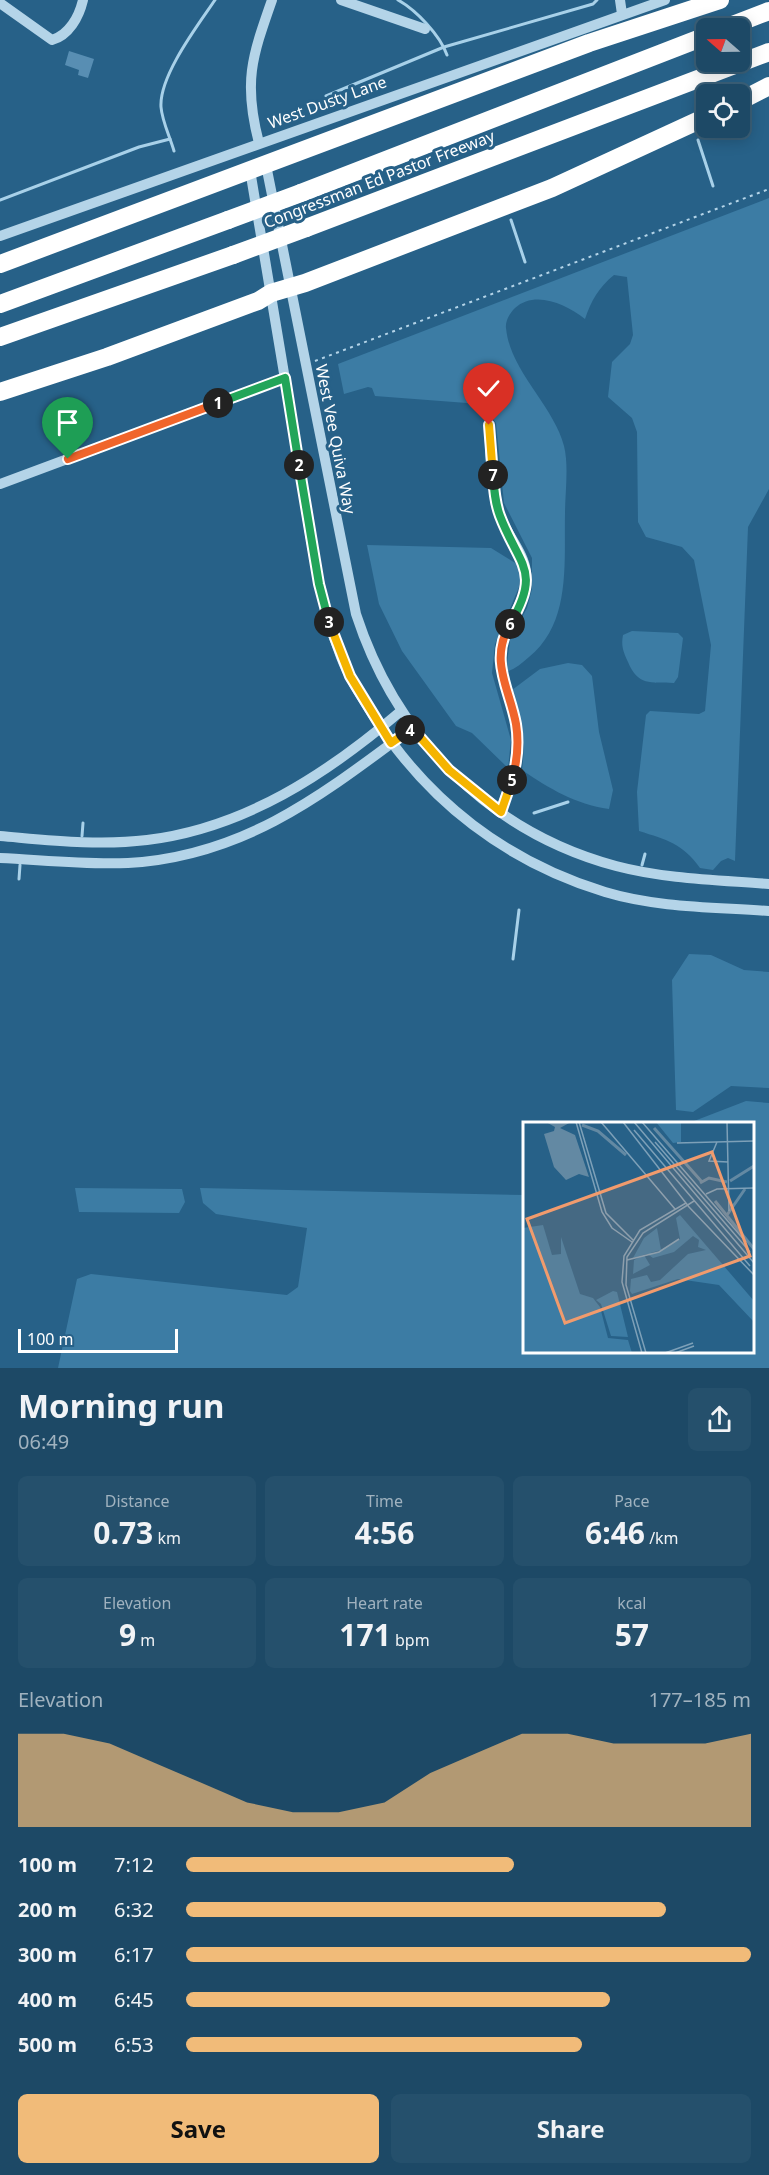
<!DOCTYPE html>
<html lang="en">
<head>
<meta charset="utf-8">
<style>
  :root { --surface:#1d4966; --page:#25506c; --text:#f1f3f6; --muted:#a0b2bf; --line:#3b617a; --accent:#f1bb79 }
  body { margin:0; font-family:"Noto Sans",sans-serif; background:var(--page); color:var(--text); height:100vh; display:flex; flex-direction:column; font-size:22px; white-space:nowrap }
  * { box-sizing:border-box; margin:0 }
  p { font-size:20px; color:var(--muted) }
  .icon { flex:none; width:33px; height:33px; fill:none; stroke:currentColor; stroke-width:2; stroke-linecap:round; stroke-linejoin:round }
  .map { position:relative; height:1368px; overflow:hidden }
  .sheet { display:flex; flex-direction:column; background:var(--surface); flex:1 }
  .sheet>* { flex:none }
  .needle { width:39px; rotate:290deg }
  .buttons { position:absolute; left:696px; top:18px; display:grid; gap:12px }
  .buttons a { display:grid; place-items:center; width:54px; height:54px; border-radius:9px; background:var(--surface); box-shadow:0 3px 15px #0003,0 0 0 2px var(--line); font-size:30px }
  .scale { position:absolute; left:18px; bottom:15px; width:160px; box-sizing:border-box; padding-left:6px; border:3px solid #fff; border-top:0; font-size:16px; line-height:21px; white-space:nowrap; color:#fff; -webkit-text-stroke:4px #276188; paint-order:stroke }
  .pin { position:absolute; display:grid; place-items:center; width:51px; height:51px; color:#fff; margin:-62px -26px; border-radius:50% 50% 50% 0; rotate:-45deg; box-shadow:0 0 6px #0007 }
  .pin .icon { rotate:45deg }
  .km { position:absolute; width:30px; height:30px; margin:-15px; border-radius:50%; background:#222; color:#fff; font-size:16px; line-height:30px; text-align:center }
  .round { display:grid; place-items:center; flex:none; width:63px; height:63px; border-radius:9px; background:var(--page) }
  .overview { display:flex; align-items:center; justify-content:space-between; height:102px; padding:0 18px }
  h1 { font-size:33px; font-weight:700; line-height:45px }
  .stats { display:grid; grid-template-columns:repeat(3,1fr); gap:9px; height:102px; padding:6px 18px }
  .stats div { display:grid; align-content:center; border-radius:9px; background:var(--page); text-align:center }
  .stats b { font-size:30px; font-weight:700 }
  .stats small { font-size:16px; font-weight:400 }
  .stats p { font-size:16px }
  .chart { height:168px; padding:12px 18px }
  .chart p { display:flex; justify-content:space-between }
  .chart svg { width:100%; height:108px; margin-top:6px; fill:var(--accent); opacity:.7 }
  .primary-button { display:flex; gap:12px; margin-top:auto; padding:12px 18px }
  .primary-button a { flex:1; height:69px; border-radius:9px; background:var(--accent); color:#111; font-size:24px; font-weight:700; line-height:69px; text-align:center }
  .primary-button a+a { background:var(--page); color:var(--text) }
  ul { padding:0 18px; list-style:none; font-size:20px }
  li { display:grid; grid-template-columns:96px 72px 1fr; align-items:center; height:45px }
  li i { height:15px; border-radius:8px; background:var(--accent) }
  .map>svg:first-child { display:block }
</style>
</head>
<body>
<div class="map">
<svg width="769" height="1368" viewBox="0 0 769 1368">
  <rect width="100%" height="100%" fill="#276188"/>
  <g fill="#3c7ca4">
    <path d="M769,198V489L748,527L735,861L728,858L721,861L713,870L700,868C682,843 667,840 639,831L637,792L646,715L650,711L699,714L705,711L711,645L694,560L682,547L646,537L638,522L637,432L632,418L608,397L612,362L630,344L633,335L627,277L614,275C599,287 591,301 585,319C566,304 535,290 515,308C510,313 505,321 506,328C510,371 554,406 564,446C569,466 565,493 565,514C564,564 571,623 529,657C521,664 515,669 506,672L510,640L527,608L532,589V558L504,503L496,423L491,416L481,412L480,404L375,396L372,388L368,387L344,394L338,364Z"/>
    <polygon points="367,545 491,548 517,564 521,573 519,587 495,644 492,673 511,740 508,768 472,733 456,726 402,651 379,604"/>
    <path d="M632,631L678,633L683,638L678,677L674,683C650,682 638,686 628,662C623,651 621,646 623,635Z"/>
    <path d="M568,663L582,665L592,676L599,732L613,790L609,809C575,804 550,789 522,770C526,741 522,718 512,690L540,669Z"/>
    <polygon points="689,954 711,955 744,970 769,972 769,1088 731,1086 693,1112 676,1110 672,980"/>
    <polygon points="746,1101 769,1103 769,1368 58,1368 77,1279 91,1274 287,1295 298,1287 307,1228 216,1214 203,1203 200,1188 524,1195 524,1352 752,1352 752,1124 689,1123"/>
    <polygon points="75,1188 182,1189 185,1202 179,1213 79,1212"/>
  </g>
  <g fill="none" stroke-linecap="round" stroke-linejoin="round">
    <g stroke="#a8d1e9" stroke-width="3">
      <path d="M398,0C416,10 440,35 447,55"/>
      <polyline points="326,96 444,47 593,4 597,0"/>
      <polyline points="698,140 713,186"/>
      <path d="M174,151C170,137 162,121 161,107C159,76 198,25 215,0"/>
      <polyline points="0,200 139,147 170,139"/>
      <polyline points="511,220 525,262"/>
      <polyline points="534,813 568,802"/>
      <polyline points="82,836 83,823"/>
      <polyline points="642,865 645,854"/>
      <polyline points="19,879 20,865"/>
      <polyline points="513,959 519,910"/>
    </g>
  </g>
  <polygon fill="#588eb3" points="69,51 94,59 88,78 78,75 79,70 65,65"/>
  <g fill="none" stroke-linecap="round" stroke-linejoin="round">
    <polyline stroke="#b4d4e8" stroke-width="2" stroke-dasharray="3 4.5" stroke-linecap="butt" points="315,361 769,189"/>
    <g stroke="#b4d4e8" stroke-width="10">
      <polyline points="341,0 425,29"/>
      <polyline points="620,0 622,14"/>
      <path d="M0,3L52,40C69,35 79,17 83,0"/>
      <path d="M259,143C243,82 252,57 272,0"/>
      <path d="M266,165L356,614C396,737 489,832 616,866C665,879 718,880 769,884"/>
      <path d="M250,170C266,262 281,354 296,445C308,516 315,590 341,657C349,678 361,696 373,715C428,802 507,862 605,892C658,908 715,907 769,911"/>
      <polyline points="0,236 665,0"/>
      <path d="M489,425C491,454 490,487 500,515C506,534 524,552 526,572C529,601 507,618 502,644C496,673 511,696 516,724C521,755 511,784 500,812"/>
      <polyline points="0,484 285,378"/>
      <path d="M0,836C48,840 98,846 147,840C245,828 327,774 401,711"/>
      <path d="M0,858C42,860 85,865 128,863C245,856 322,795 412,728"/>
    </g>
    <g stroke="#fff" stroke-width="18">
      <polyline points="725,28 769,11"/>
      <polyline points="740,101 769,86"/>
      <polyline points="301,193 706,36"/>
      <polyline points="306,228 769,52"/>
      <polyline points="0,264 589,43 720,0"/>
      <polyline points="0,304 228,220"/>
      <polyline points="0,337 233,255"/>
      <polyline points="0,392 107,357 258,301 271,293 305,283 552,188 706,117"/>
    </g>
    <g stroke="#fff" stroke-width="18">
      <polyline points="228,220 301,193"/>
      <polyline points="233,255 306,228"/>
    </g>
  </g>
  <g fill="none" stroke-linecap="round" stroke-linejoin="round">
    <defs>
      <polyline id="split-1" points="68,459 218,403"/>
      <polyline id="split-2" points="218,403 285,378 299,465"/>
      <polyline id="split-3" points="299,465 319,584 329,622"/>
      <polyline id="split-4" points="329,622 350,676 391,743 410,730"/>
      <polyline id="split-5" points="410,730 412,728 449,770 501,812 512,780"/>
      <path id="split-6" d="M510,624C489,661 509,687 516,724C519,742 517,762 512,780"/>
      <path id="split-7" d="M493,475C494,489 495,503 500,516C519,566 542,570 510,624"/>
      <polyline id="split-8" points="489,425 493,475"/>
    </defs>
    <use href="#split-1" stroke="#fff" stroke-width="12"/>
    <use href="#split-2" stroke="#fff" stroke-width="12"/>
    <use href="#split-3" stroke="#fff" stroke-width="12"/>
    <use href="#split-4" stroke="#fff" stroke-width="12"/>
    <use href="#split-5" stroke="#fff" stroke-width="12"/>
    <use href="#split-6" stroke="#fff" stroke-width="12"/>
    <use href="#split-7" stroke="#fff" stroke-width="12"/>
    <use href="#split-8" stroke="#fff" stroke-width="12"/>
    <use href="#split-1" stroke="#f0652b" stroke-width="8"/>
    <use href="#split-2" stroke="#22a559" stroke-width="8"/>
    <use href="#split-3" stroke="#22a559" stroke-width="8"/>
    <use href="#split-4" stroke="#f5b400" stroke-width="8"/>
    <use href="#split-5" stroke="#f5b400" stroke-width="8"/>
    <use href="#split-6" stroke="#f0652b" stroke-width="8"/>
    <use href="#split-7" stroke="#22a559" stroke-width="8"/>
    <use href="#split-8" stroke="#f5b400" stroke-width="8"/>
  </g>
  <g text-anchor="middle" stroke-width="6" stroke-linejoin="round" paint-order="stroke">
    <g font-size="16" fill="#fff" stroke="#276188">
      <text transform="translate(327 102) rotate(-20)" y="6">West Dusty Lane</text>
      <text transform="translate(379 179) rotate(-21)" y="6">Congressman Ed Pastor Freeway</text>
      <text transform="translate(336 439) rotate(79)" y="6">West Vee Quiva Way</text>
    </g>
  </g>
  <g transform="translate(523 1122)">
    <rect width="231" height="231" fill="#276188"/>
    <path d="M133,0H158V20L150,21ZM157,93L231,179V200L196,163L155,157L109,172L107,169L108,157L124,153L128,160L137,158L165,132L183,128L175,125L176,118L170,114L151,130L130,136L123,131H133L157,117L153,96ZM20,103L29,133L38,132V115L57,172L70,176L77,185L85,216L105,218L109,231H0V106ZM134,106L138,128L110,136L121,116ZM121,133L127,143L110,152L111,138ZM90,169L94,170L105,215L88,214L78,182L73,178Z" fill="#3c7ca4"/>
    <path d="M23,0H48L37,6L52,13L66,55L56,52L43,58L31,45L21,12L31,9L32,5Z" fill="#6389a3"/>
    <path fill="none" stroke="#6389a3" stroke-width="3" d="M59,3L75,9L103,33M131,6L179,60M207,59L231,44M177,61L186,56L204,60M192,79L231,127M204,93L222,67"/>
    <path fill="none" stroke="#7da0b8" stroke-width="1.5" d="M53,0L79,90L89,106L109,120M56,0L83,91L110,118M78,0L152,87M100,0L166,85L231,153M111,0L231,141M119,0L223,120M204,0L206,89M111,8L227,144M132,20L227,130M194,20L186,39L205,40M154,21L231,19M183,72L194,67L231,66M104,138L136,130L156,117M119,231L99,160L101,134L117,108L163,81M123,231L103,163L104,135L120,111L171,79M142,231L170,221M152,231L171,224"/>
    <path fill="#f19b6d" fill-opacity="0.15" stroke="#f19b6d" stroke-width="3" d="M189,30L227,134L42,201L4,97Z"/>
    <rect width="231" height="231" fill="none" stroke="#fff" stroke-width="3"/>
  </g>
</svg>
<div class="buttons">
<a><svg class="needle" viewBox="-14 -14 28 28"><path d="M0-13l5 13h-10z" fill="#e53935"/><path d="M0 13l5-13h-10z" fill="#a0b2bf"/></svg></a>
<a><svg class="icon" aria-label="locate" viewBox="0 0 24 24"><circle cx="12" cy="12" r="6"/><path d="M12 2v4M12 18v4M2 12h4M18 12h4"/></svg></a>
</div>
<div class="scale">100 m</div>
<div class="pin" style="left:68px;top:459px;background:#1e9e55"><svg class="icon" aria-label="arrive" viewBox="0 0 24 24"><path d="M6 21V4h12l-3 4 3 4H6"/></svg></div>
<div class="pin" style="left:489px;top:425px;background:#d93025"><svg class="icon" aria-label="check" viewBox="0 0 24 24"><path d="M5 12l5 5 9-10"/></svg></div>
<b class="km" style="left:218px;top:403px">1</b>
<b class="km" style="left:299px;top:465px">2</b>
<b class="km" style="left:329px;top:622px">3</b>
<b class="km" style="left:410px;top:730px">4</b>
<b class="km" style="left:512px;top:780px">5</b>
<b class="km" style="left:510px;top:624px">6</b>
<b class="km" style="left:493px;top:475px">7</b>
</div>
<section class="sheet">
<div class="overview"><div><h1>Morning run</h1><p>06:49</p></div><a class="round"><svg class="icon" aria-label="share" viewBox="0 0 24 24"><path d="M12 15V3M7 8l5-5 5 5M5 13v7h14v-7"/></svg></a></div>
<div class="stats">
<div><p>Distance</p><b>0.73<small> km</small></b></div>
<div><p>Time</p><b>4:56</b></div>
<div><p>Pace</p><b>6:46<small> /km</small></b></div>
</div>
<div class="stats">
<div><p>Elevation</p><b>9<small> m</small></b></div>
<div><p>Heart rate</p><b>171<small> bpm</small></b></div>
<div><p>kcal</p><b>57</b></div>
</div>
<div class="chart"><p><span>Elevation</span>177–185 m</p>
<svg viewBox="0 0 160 44" preserveAspectRatio="none"><path d="M0 44V6L10 6L20 10L30 18L40 26L50 34L60 38L70 38L80 34L90 22L100 14L110 6L120 6L130 10L140 10L150 10L160 6V44z"/></svg>
</div>
<ul>
<li><b>100 m</b>7:12<i style="width:58%"></i></li>
<li><b>200 m</b>6:32<i style="width:85%"></i></li>
<li><b>300 m</b>6:17<i style="width:100%"></i></li>
<li><b>400 m</b>6:45<i style="width:75%"></i></li>
<li><b>500 m</b>6:53<i style="width:70%"></i></li>
</ul>
<div class="primary-button"><a>Save</a><a>Share</a></div>
</section>
</body>
</html>
